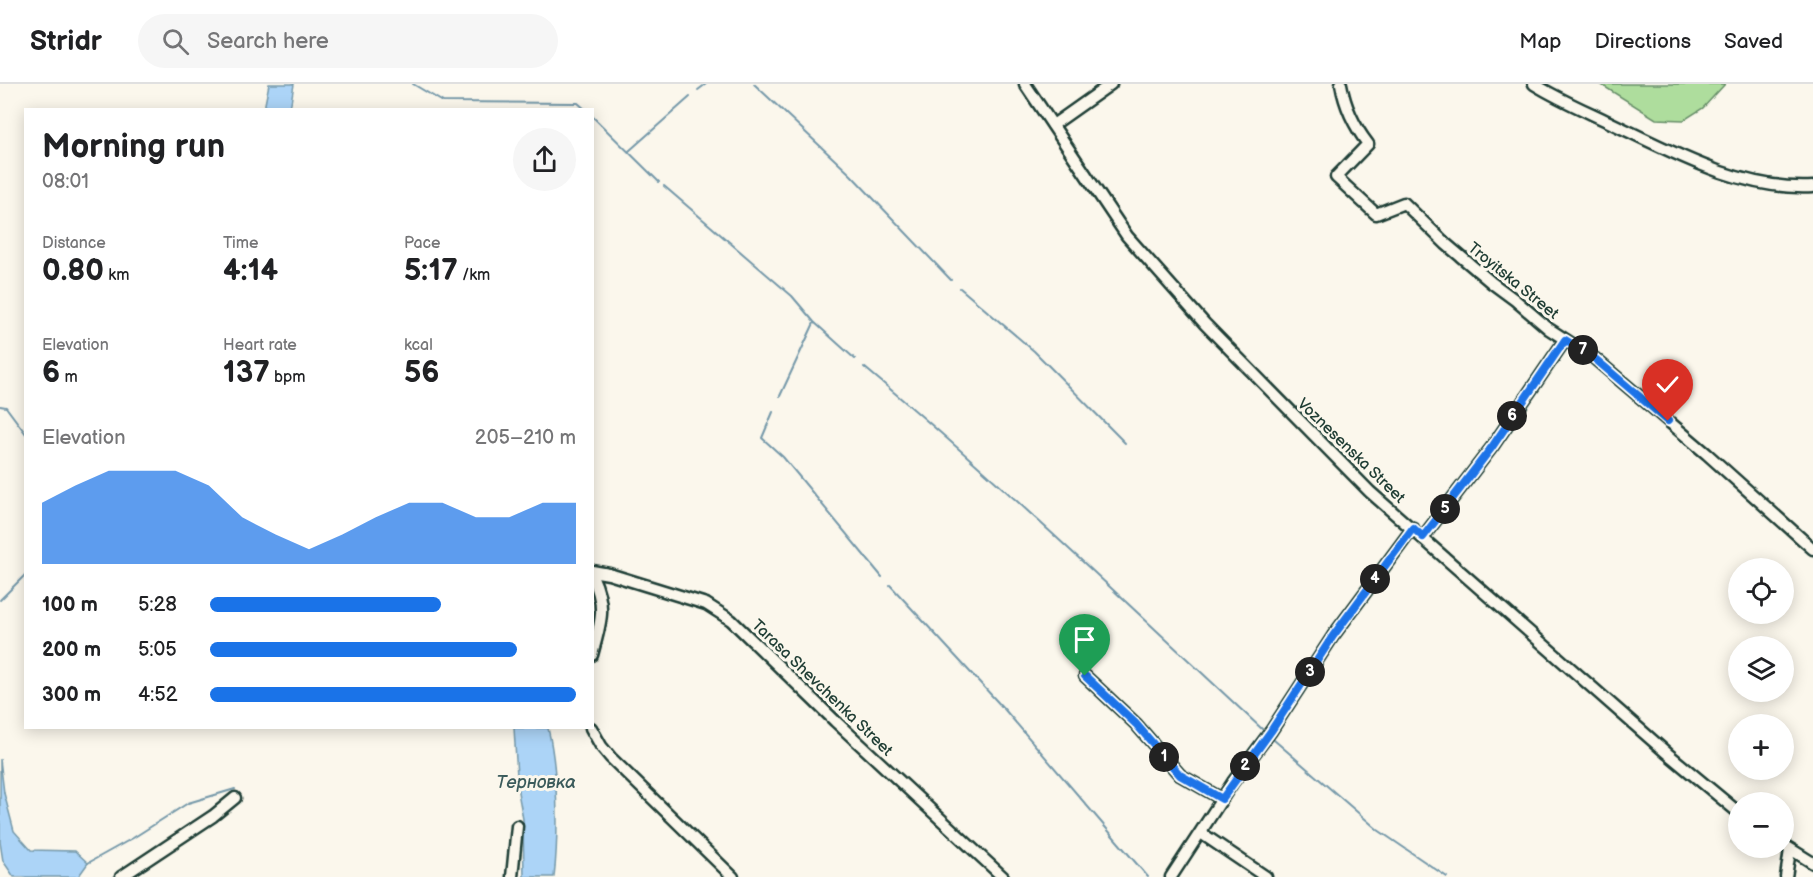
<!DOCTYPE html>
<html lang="en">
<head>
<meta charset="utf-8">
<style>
  :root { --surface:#fff; --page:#f6f6f6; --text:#202124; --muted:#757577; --line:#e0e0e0; --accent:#1a73e8 }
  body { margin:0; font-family:"Balsamiq Sans",sans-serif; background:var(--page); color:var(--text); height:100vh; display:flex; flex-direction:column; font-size:22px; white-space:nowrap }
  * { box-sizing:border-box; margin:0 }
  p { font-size:20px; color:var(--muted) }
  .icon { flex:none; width:33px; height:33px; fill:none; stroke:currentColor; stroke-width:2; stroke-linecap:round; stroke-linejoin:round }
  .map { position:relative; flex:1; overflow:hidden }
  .panel { position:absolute; left:24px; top:24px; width:570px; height:621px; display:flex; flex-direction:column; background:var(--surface); border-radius:0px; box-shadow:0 3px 15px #0003 }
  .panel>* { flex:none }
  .buttons { position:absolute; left:1728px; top:474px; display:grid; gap:12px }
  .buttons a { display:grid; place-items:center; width:66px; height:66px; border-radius:50%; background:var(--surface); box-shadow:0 3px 15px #0003; font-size:30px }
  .pin { position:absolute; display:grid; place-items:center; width:51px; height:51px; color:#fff; margin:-62px -26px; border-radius:50% 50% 50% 0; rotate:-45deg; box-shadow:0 0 6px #0007 }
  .pin .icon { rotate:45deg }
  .km { position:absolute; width:30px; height:30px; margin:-15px; border-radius:50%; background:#222; color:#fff; font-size:16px; line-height:30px; text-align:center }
  .round { display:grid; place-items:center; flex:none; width:63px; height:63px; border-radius:32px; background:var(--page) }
  .summary { display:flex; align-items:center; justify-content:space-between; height:102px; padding:0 18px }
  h1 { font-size:33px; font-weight:600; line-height:45px }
  .figures { display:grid; grid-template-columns:repeat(3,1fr); gap:9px; height:102px; padding:6px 18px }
  .figures div { display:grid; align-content:center }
  .figures b { font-size:30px; font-weight:600 }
  .figures small { font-size:16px; font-weight:400 }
  .figures p { font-size:16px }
  .chart { height:168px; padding:12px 18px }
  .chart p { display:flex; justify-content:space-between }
  .chart svg { width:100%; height:108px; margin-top:6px; fill:var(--accent); opacity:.7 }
  ul { padding:0 18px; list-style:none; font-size:20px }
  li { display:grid; grid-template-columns:96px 72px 1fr; align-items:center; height:45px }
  li i { height:15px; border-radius:8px; background:var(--accent) }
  header { display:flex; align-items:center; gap:36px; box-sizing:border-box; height:84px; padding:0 30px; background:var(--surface); border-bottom:2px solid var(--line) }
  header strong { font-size:28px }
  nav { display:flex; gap:33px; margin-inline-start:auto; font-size:21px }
  .search { width:420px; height:54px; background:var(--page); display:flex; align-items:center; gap:15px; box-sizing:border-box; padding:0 21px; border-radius:33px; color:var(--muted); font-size:22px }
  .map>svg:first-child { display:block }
</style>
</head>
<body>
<header>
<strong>Stridr</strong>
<div class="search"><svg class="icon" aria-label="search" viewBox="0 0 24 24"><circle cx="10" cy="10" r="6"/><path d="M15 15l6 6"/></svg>Search here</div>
<nav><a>Map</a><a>Directions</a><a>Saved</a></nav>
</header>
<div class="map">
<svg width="1813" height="793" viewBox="0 0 1813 793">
  <rect width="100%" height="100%" fill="#fbf7ec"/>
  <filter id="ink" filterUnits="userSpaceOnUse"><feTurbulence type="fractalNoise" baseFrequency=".0167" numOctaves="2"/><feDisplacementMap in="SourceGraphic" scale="12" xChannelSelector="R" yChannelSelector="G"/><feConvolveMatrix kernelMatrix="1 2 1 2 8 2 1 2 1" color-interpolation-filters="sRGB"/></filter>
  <g filter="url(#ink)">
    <polygon fill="#aedd9d" stroke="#668d68" stroke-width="1.5" points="1600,0 1725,0 1703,24 1684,36 1656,35"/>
    <g fill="#acd4f7" stroke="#7498a9" stroke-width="1.5">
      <polygon points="269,0 294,0 290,25 264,25"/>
      <path d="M514,644H548C558,687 559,749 554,793H524L523,735L518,708Z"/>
      <polygon points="0,675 4,709 14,747 31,766 75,767 88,779 78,793 14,793 3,777 0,758"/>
    </g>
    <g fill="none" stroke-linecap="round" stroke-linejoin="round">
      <g stroke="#7498a9" stroke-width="2">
        <polyline points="413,0 443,18 578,19 586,26"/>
        <polyline points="754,0 851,91 951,196"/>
        <polyline points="698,6 706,0"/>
        <polyline points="592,32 659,98"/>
        <polyline points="629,67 690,13"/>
        <polyline points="664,102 792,212 814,238 855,275"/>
        <polyline points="960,204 1034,267 1125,359"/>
        <path d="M864,283C1001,398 1131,523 1262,645"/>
        <polyline points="780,312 814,239"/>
        <polyline points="0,322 6,323 26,350"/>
        <polyline points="773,328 762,354 783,373 882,493"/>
        <polyline points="890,501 1005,626 1148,793"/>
        <polyline points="0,516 26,490"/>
        <polyline points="1274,656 1378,746 1447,793"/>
        <polyline points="88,779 133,754 188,719 235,705"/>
      </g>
      <defs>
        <g id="minor">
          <polyline points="1025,0 1127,152 1205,240 1370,408 1668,670 1738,728"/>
          <path d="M1341,0C1345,23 1354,42 1368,60L1336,93L1376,130L1404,119L1446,160L1492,199L1515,216L1549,245L1594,274L1707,370L1813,465"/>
          <path d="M1534,0C1558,15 1584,26 1609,38C1672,68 1741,107 1813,103"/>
          <polyline points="1053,41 1111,0"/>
          <polyline points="1423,453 1492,363 1565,256"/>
          <polyline points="592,487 609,490 706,520 731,536 835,637 1003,793"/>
          <path d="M592,491C607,524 601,537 592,571"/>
          <polyline points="1085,592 1136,640 1180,691 1222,715"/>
          <polyline points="591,644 601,662 611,674 733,793"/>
          <polyline points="1201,749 1266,793"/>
          <polyline points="1784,761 1813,779"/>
          <polyline points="121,793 213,732 235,714"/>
          <polyline points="512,793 517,742"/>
          <polyline points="1171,793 1233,698 1271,647 1333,552 1413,444"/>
          <polyline points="1786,793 1790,766"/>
        </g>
      </defs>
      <use href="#minor" stroke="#1f3d34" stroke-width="15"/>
      <use href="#minor" stroke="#fbf7ec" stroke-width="10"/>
    </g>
  </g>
  <g fill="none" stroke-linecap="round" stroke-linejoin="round" filter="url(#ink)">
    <defs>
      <polyline id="route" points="1085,592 1136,640 1180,691 1222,715 1271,647 1333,552 1413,444 1423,453 1492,363 1565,256 1594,274 1668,337"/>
    </defs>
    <use href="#route" stroke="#fff" stroke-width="12"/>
    <use href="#route" stroke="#1a73e8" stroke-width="8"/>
  </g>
  <g text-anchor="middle" stroke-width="6" stroke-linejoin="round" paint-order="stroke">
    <g font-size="16" fill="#1f3d34" stroke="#fbf7ec">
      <text transform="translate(1514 196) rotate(39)" y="6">Troyitska Street</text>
      <text transform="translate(1352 366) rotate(44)" y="6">Voznesenska Street</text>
      <text transform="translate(823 603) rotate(44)" y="6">Tarasa Shevchenka Street</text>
    </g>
    <g font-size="18" font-style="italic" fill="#3b5b5b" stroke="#fbf7ec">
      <text x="536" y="704">Терновка</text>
    </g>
  </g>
</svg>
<div class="buttons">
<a><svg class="icon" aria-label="locate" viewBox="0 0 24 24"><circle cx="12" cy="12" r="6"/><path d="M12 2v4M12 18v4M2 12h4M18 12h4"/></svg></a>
<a><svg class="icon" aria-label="layers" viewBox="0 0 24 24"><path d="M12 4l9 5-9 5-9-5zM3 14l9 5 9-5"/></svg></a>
<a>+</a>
<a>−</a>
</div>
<div class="pin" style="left:1085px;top:592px;background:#1e9e55"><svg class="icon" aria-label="arrive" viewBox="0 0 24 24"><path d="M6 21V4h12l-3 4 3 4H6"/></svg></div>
<div class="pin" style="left:1668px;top:337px;background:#d93025"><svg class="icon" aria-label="check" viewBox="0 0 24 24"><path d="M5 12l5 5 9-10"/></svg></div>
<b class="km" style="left:1164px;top:673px">1</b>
<b class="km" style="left:1245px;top:682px">2</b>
<b class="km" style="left:1310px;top:588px">3</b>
<b class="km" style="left:1375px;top:495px">4</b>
<b class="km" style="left:1445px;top:425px">5</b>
<b class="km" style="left:1512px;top:332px">6</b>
<b class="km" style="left:1583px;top:266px">7</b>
<section class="panel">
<div class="summary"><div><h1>Morning run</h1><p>08:01</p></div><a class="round"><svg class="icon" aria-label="share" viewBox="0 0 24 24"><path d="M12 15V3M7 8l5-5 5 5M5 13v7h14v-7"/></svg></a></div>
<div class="figures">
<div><p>Distance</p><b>0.80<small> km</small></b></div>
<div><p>Time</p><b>4:14</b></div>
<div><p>Pace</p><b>5:17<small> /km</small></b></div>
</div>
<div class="figures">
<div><p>Elevation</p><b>6<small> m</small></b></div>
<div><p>Heart rate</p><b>137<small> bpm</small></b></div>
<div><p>kcal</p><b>56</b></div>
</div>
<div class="chart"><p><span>Elevation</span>205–210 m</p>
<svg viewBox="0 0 160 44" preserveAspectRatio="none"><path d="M0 44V19L10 12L20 6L30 6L40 6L50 12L60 25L70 32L80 38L90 32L100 25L110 19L120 19L130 25L140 25L150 19L160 19V44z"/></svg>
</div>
<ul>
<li><b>100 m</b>5:28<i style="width:63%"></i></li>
<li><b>200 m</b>5:05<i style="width:84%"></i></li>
<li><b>300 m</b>4:52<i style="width:100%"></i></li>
</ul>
</section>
</div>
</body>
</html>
